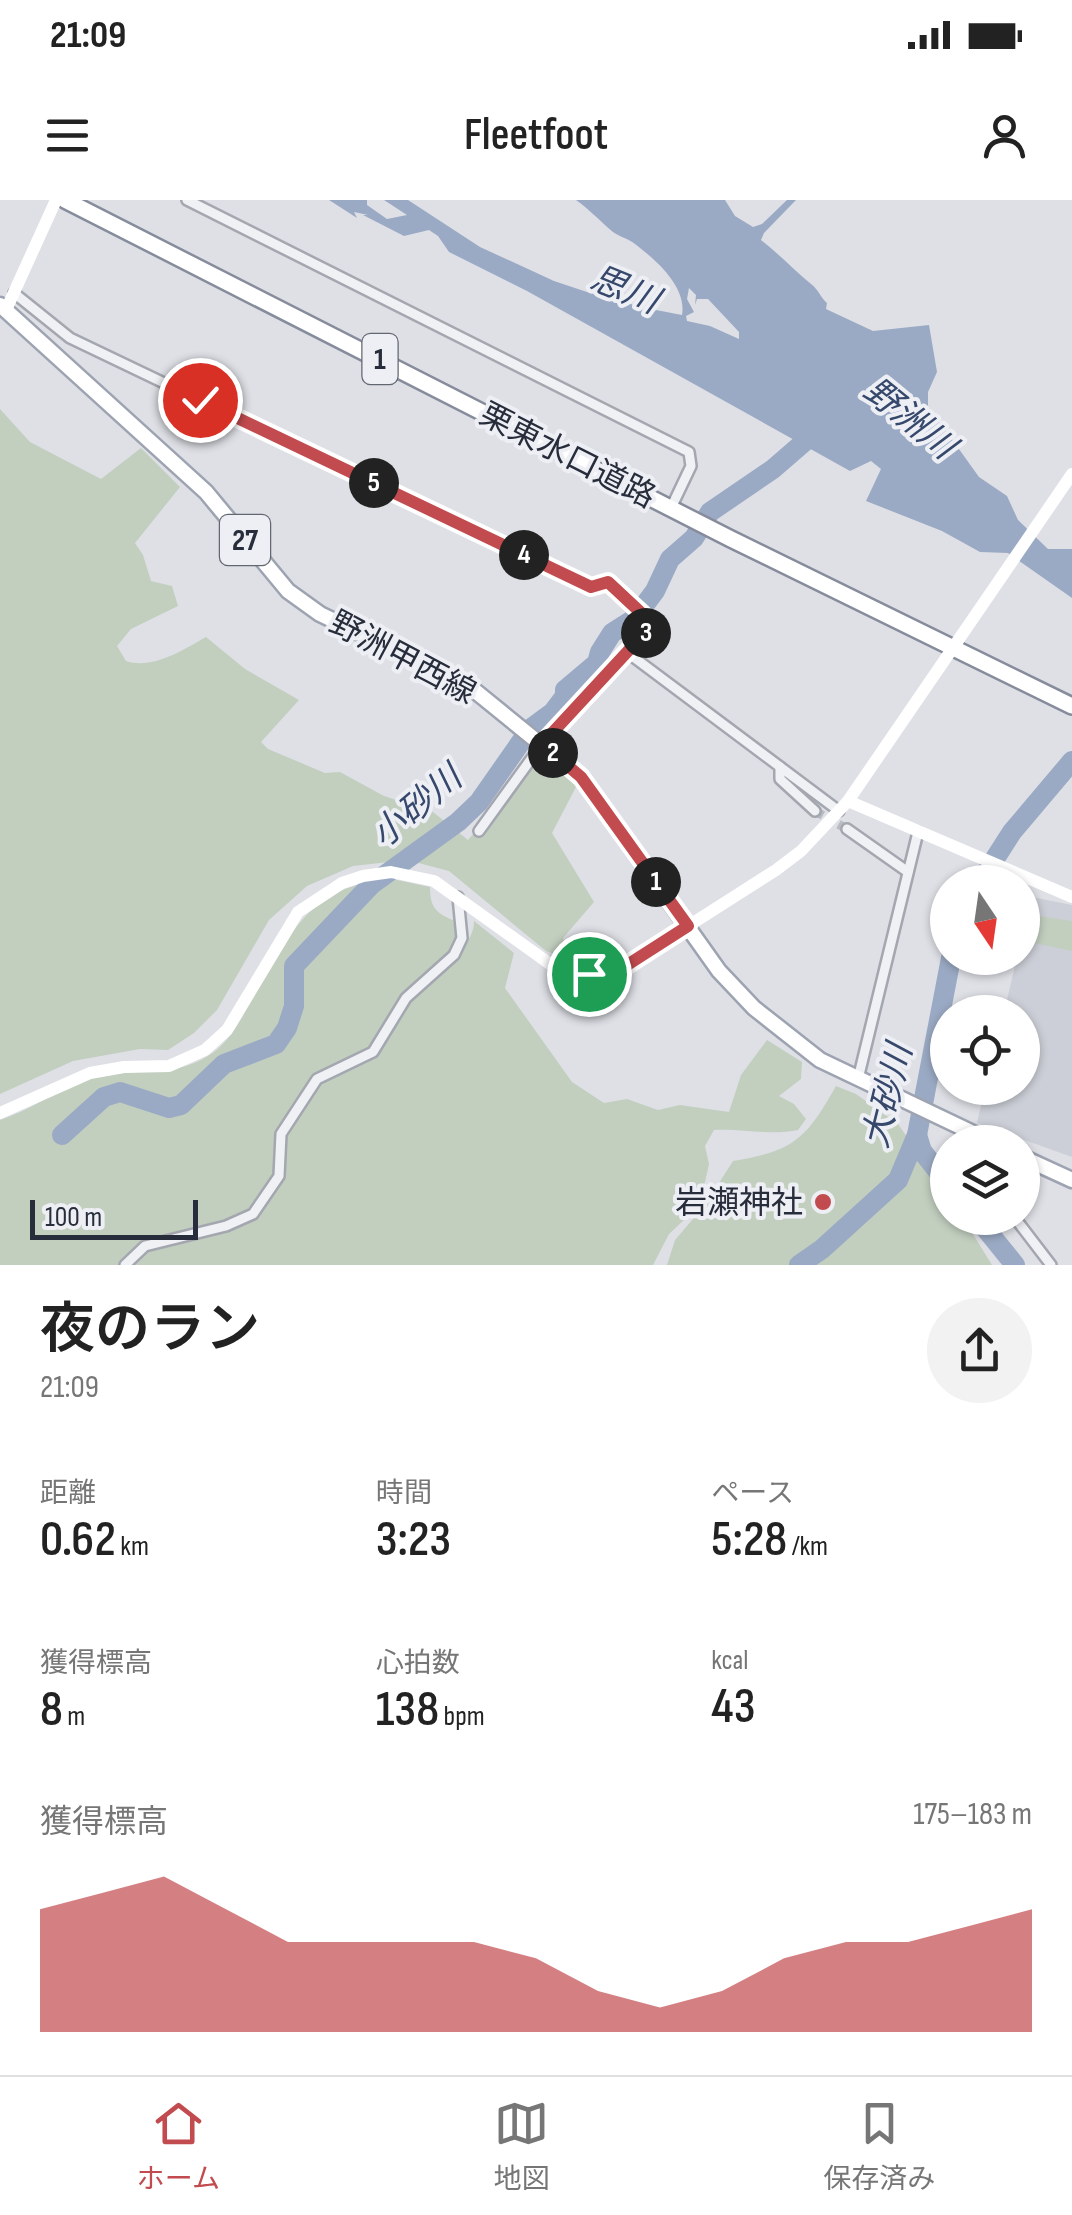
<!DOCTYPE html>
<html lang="ja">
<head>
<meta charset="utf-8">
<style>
  :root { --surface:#fff; --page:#f2f2f2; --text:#222; --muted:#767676; --line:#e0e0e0; --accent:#c24b4f }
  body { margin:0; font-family:"Sofia Sans Condensed","Noto Sans JP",sans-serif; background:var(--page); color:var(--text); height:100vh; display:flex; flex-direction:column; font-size:38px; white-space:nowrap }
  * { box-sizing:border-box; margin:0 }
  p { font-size:32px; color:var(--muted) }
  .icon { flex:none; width:55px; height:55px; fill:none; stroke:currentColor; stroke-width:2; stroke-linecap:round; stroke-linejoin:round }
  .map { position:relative; height:1065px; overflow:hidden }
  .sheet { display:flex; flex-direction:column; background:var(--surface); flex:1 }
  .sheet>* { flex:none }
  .needle { width:65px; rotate:167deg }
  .fabs { position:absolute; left:930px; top:665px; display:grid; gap:20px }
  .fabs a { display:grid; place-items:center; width:110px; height:110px; border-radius:50%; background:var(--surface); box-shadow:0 2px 8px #0004; font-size:50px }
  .scale { position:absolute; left:30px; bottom:25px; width:168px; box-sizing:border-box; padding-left:10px; border:5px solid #282d3b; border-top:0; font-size:28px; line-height:35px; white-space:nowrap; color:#282d3b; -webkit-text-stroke:8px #edeff4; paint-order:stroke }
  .pin { position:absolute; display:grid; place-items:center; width:85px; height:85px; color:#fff; margin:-42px; border:5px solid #fff; border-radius:50%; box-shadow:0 2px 10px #0007 }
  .km { position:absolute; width:50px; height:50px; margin:-25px; border-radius:50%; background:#222; color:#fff; font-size:28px; line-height:50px; text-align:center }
  .round { display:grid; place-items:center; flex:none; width:105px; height:105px; border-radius:52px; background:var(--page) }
  .summary { display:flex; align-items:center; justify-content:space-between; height:170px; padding:0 40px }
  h1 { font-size:55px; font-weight:600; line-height:75px }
  .stats { display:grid; grid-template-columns:repeat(3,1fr); gap:15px; height:170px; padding:10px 40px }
  .stats div { display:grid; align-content:center }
  .stats b { font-size:50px; font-weight:600 }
  .stats small { font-size:28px; font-weight:400 }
  .stats p { font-size:28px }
  .chart { height:280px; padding:20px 40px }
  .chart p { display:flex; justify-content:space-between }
  .chart svg { width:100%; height:180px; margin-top:10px; fill:var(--accent); opacity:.7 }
  .status { display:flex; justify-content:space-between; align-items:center; height:70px; padding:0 50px; background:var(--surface); direction:ltr }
  .status svg { height:28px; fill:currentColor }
  header { display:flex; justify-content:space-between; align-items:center; height:130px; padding:0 40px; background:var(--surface); font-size:45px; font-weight:600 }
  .tabs { display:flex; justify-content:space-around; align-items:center; height:140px; border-top:2px solid var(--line); background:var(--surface); font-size:28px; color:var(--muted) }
  .tabs a { display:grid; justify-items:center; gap:5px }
  .tabs .current { color:var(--accent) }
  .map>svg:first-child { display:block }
</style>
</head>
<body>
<div class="status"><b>21:09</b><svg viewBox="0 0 49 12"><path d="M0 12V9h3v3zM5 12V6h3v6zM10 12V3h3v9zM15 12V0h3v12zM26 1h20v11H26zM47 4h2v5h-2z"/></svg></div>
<header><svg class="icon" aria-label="menu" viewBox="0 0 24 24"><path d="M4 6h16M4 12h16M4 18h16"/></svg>Fleetfoot<svg class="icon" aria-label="person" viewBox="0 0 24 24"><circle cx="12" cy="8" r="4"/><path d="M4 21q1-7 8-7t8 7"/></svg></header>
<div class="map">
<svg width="1072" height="1065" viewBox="0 0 1072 1065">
  <rect width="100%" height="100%" fill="#dee0e6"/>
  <polygon fill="#cccfd7" points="1032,697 1072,705 1072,957 977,923 985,888 1022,888 1022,812 1004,812 1017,758 1022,758 1023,735"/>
  <g fill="#c2cfbf">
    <path d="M0,209L30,242L101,279L141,248L180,287L135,343L143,355L151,381L172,386L178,406L131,429L117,446L126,461C152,470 183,450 206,437L245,469L299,500L261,542L268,549L325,573L340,572L384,596L433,612L468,640L540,556L577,585L552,633L594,702L563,738L570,760L546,751L449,671L407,660L353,666L307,686L269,720L217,810L194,833L168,850L140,849L73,861L0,894Z"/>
    <path d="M397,680L430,687C430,706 435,713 453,720L457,736L445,766C458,754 474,740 474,721L514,753L505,788L572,882L604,903L627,899L658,910L680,905L729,912L741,875L767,840L802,862L801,879L779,896L794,904L806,919L798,930C769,936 743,928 714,930L705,946L709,964L700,1005L669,1034L653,1065H0V920C34,909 62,886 97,877C138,867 177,879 214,852C231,839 240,821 250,803C289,736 309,681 397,680Z"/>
    <polygon points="1039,716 1072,721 1072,751 1034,743"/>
    <path d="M836,886L856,894L898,924L947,994L948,1018H963L992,1065H667L675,1040L705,1005L733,961C794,951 806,939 836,886Z"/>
  </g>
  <path fill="#9baac4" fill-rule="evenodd" d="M329,0H367V5L387,19L407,15L384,0H408L480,47L554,81L617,102L625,101L647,112L656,110L682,115C687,87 656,60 635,44C629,39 620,37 613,32C601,22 590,10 576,0H725L735,16L753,27L762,24L787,0H796L764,33L761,40C779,54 794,70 811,84C819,90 820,97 827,103L826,109L873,131L929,125L937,172L928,192V206L979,277L1007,296L1018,320L1048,349H1072V398L1008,353L980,352L942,331L866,301L881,269L871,261L850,271L527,91L449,52L438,36L429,30L404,36L363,15H368L354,12L357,18ZM689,88L696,95L695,105L697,99H708L739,132V139L710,126L687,121L686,116L694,112L687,99Z"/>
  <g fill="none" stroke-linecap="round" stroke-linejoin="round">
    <g stroke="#9baac4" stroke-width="20">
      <polyline points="980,682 1012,632 1072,561"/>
      <polyline points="62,935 104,897 120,892 169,908 181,905 224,864 276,844 287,828 294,806 294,766 371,685 458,622 479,602 530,529 553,512 565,496 565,490 597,463 600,452 612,433 634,419 655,391 670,359 694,338 710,312 773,269 818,230"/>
      <polyline points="917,935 922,951 948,984"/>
      <polyline points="977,1018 1015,1065"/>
      <polyline points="799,1065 822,1049 898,980 917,935 951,758"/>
    </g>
    <polyline stroke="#babcc4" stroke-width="9" stroke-dasharray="9 4.5" stroke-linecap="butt" points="815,611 847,629"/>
    <defs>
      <g id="street">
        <polyline points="187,0 689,252 691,266 671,308"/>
        <polyline points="14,93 70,138 591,387 610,383 653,425 628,453 839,611"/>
        <polyline points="780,567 780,579 815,611"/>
        <polyline points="847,629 908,672"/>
        <polyline points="479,631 542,544 628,453"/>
        <polyline points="858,879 918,632"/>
        <polyline points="1015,1018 1051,1065"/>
        <polyline points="125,1065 145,1046 226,1026 253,1014 279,976 281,934 317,879 373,852 406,798 454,755 462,738 458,697"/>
      </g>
      <g id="primary">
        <polyline points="0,105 206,292 288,391 320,414 469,486 581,577 719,771 754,808 820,860 992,942"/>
        <polyline points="1022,957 1072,980"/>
      </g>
      <polyline id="highway" points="65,0 731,339 1072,506"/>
    </defs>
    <use href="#street" stroke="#a4a7af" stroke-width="14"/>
    <use href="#primary" stroke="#9ea3b1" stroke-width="19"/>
    <use href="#highway" stroke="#868c9b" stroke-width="20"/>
    <use href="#street" stroke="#f0f1f5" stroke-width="9"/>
    <g stroke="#fff" stroke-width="12">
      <polyline points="6,110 56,0"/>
      <polyline points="848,601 1072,697"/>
      <polyline points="0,913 90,873 124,867 169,866 205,850 227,830 298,712 342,683 363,676 391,672 434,681 557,769 589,774 624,767 776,670 801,651 848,601 1072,274"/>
    </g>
    <use href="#primary" stroke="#fff" stroke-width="14"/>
    <use href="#highway" stroke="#fff" stroke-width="15"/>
  </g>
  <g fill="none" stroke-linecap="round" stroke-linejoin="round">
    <defs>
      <polyline id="route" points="200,200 591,387 608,382 653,424 542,544 581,577 688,726 624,767 589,774"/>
    </defs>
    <use href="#route" stroke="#fff" stroke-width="20"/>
    <use href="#route" stroke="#c24b4f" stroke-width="12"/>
  </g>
  <circle fill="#c24b4f" stroke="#edeff4" stroke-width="4" cx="823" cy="1002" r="10"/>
  <g text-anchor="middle" stroke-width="8" stroke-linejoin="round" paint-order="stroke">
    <g fill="#edeff4" stroke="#636772" stroke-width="2.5">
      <rect x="362.5" y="134" width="35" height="50" rx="8"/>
      <rect x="220" y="315" width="50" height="50" rx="8"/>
    </g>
    <g font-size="30" font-weight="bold" fill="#282d3b">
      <text x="380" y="169">1</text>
      <text x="245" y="350">27</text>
    </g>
    <g font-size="32" fill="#282d3b" stroke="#edeff4">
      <text transform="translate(568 255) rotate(27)" y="11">栗東水口道路</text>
      <text transform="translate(403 457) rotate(28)" y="11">野洲甲西線</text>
    </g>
    <g font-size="32" fill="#282d3b" stroke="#edeff4" text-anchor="end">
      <text x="803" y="1013">岩瀬神社</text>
    </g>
    <g font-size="35" font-style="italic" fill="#36486c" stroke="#edeff4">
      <text transform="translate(625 89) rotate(22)" y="12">思川</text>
      <text transform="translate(910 218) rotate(39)" y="12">野洲川</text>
      <text transform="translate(416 606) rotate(-40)" y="12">小砂川</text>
      <text transform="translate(887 896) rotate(-76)" y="12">大砂川</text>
    </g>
  </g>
</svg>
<div class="fabs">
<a><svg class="needle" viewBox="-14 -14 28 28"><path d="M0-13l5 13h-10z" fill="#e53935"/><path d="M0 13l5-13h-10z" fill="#767676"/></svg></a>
<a><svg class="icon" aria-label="locate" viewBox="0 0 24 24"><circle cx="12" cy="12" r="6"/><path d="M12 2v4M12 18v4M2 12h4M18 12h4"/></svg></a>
<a><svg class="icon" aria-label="layers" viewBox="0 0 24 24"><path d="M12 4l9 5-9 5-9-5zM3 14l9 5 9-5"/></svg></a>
</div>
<div class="scale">100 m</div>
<div class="pin" style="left:589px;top:774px;background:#1e9e55"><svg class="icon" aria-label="arrive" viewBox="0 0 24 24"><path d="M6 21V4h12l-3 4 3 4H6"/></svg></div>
<div class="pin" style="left:200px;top:200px;background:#d93025"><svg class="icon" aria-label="check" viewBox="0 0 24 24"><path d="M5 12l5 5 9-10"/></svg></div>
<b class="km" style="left:656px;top:682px">1</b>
<b class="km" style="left:553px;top:553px">2</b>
<b class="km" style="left:646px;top:433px">3</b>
<b class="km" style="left:524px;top:355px">4</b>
<b class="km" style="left:374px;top:283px">5</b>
</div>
<section class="sheet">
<div class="summary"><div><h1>夜のラン</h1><p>21:09</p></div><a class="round"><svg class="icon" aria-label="share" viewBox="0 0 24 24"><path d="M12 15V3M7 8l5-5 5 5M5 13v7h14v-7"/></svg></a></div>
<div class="stats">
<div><p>距離</p><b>0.62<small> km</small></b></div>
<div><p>時間</p><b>3:23</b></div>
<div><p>ペース</p><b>5:28<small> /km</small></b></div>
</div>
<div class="stats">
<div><p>獲得標高</p><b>8<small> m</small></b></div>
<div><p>心拍数</p><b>138<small> bpm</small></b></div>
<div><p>kcal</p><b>43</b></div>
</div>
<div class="chart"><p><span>獲得標高</span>175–183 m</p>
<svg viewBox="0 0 160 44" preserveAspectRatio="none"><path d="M0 44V14L10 10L20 6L30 14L40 22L50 22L60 22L70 22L80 26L90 34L100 38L110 34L120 26L130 22L140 22L150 18L160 14V44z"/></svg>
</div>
</section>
<nav class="tabs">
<a class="current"><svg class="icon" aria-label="home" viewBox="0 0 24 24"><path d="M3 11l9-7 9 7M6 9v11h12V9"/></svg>ホーム</a>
<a><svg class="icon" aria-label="map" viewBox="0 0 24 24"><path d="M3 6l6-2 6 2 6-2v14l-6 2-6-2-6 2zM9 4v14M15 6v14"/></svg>地図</a>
<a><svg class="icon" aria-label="saved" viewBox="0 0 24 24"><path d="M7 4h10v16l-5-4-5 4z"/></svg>保存済み</a>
</nav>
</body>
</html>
